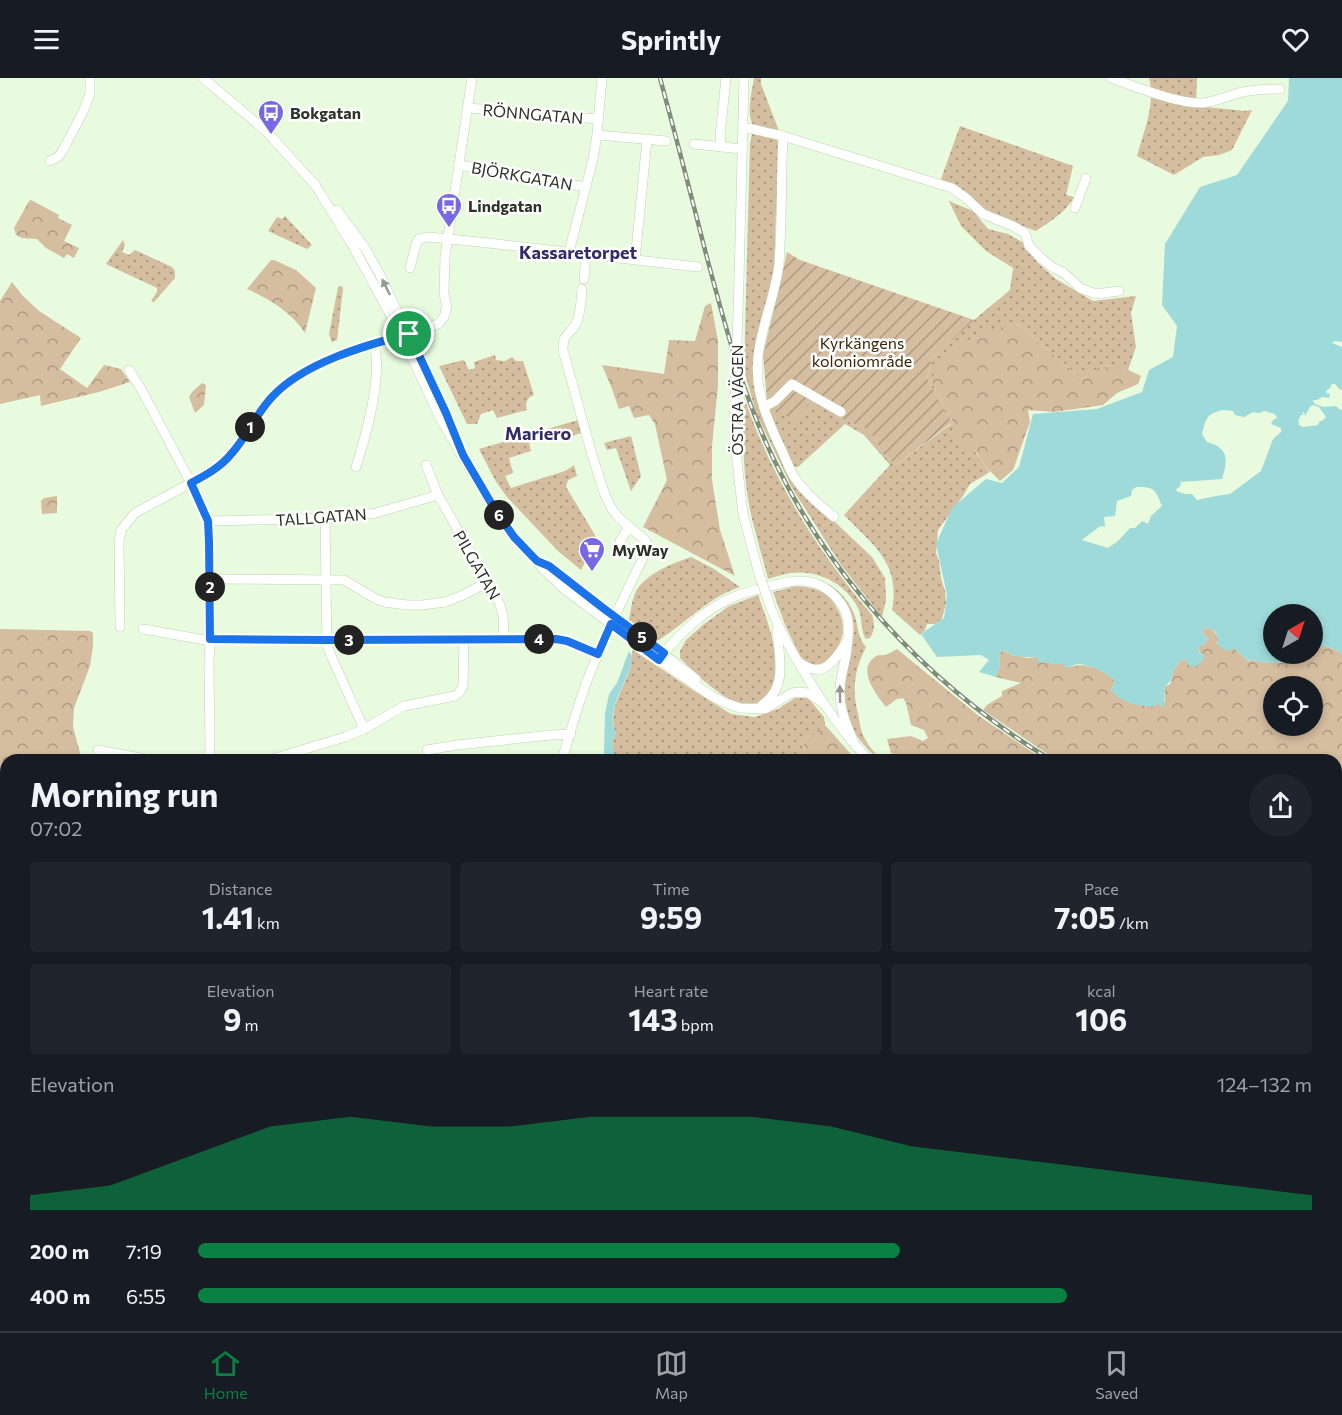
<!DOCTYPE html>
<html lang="en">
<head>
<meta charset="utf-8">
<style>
  :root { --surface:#171b24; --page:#20242c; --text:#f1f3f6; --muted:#9ea1a6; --line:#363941; --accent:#0b8043 }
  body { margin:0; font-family:Commissioner,sans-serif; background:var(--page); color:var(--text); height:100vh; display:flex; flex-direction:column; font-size:22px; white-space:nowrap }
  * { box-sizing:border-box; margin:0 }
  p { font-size:20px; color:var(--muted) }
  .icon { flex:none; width:33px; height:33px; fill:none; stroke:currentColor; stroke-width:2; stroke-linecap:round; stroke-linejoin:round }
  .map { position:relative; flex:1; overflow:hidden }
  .panel { position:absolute; left:0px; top:676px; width:1342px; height:578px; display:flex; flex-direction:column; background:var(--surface); border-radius:18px 18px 0 0; box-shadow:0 3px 9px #0003 }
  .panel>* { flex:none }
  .needle { width:39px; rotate:39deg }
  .controls { position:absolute; left:1263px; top:526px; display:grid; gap:12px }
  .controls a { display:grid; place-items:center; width:60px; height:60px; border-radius:50%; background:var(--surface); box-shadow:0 3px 9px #0003; font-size:30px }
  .pin { position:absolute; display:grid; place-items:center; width:51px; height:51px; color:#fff; margin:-26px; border:3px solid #fff; border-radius:50%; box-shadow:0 2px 6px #0007 }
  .km { position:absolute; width:30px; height:30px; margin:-15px; border-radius:50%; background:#222; color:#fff; font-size:16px; line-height:30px; text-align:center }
  .round { display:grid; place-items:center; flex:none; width:63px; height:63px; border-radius:32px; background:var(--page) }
  .headline { display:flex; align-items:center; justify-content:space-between; height:102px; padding:0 30px }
  h1 { font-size:33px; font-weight:700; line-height:45px }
  .stats { display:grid; grid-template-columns:repeat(3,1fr); gap:9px; height:102px; padding:6px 30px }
  .stats div { display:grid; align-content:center; border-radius:6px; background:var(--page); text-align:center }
  .stats b { font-size:30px; font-weight:700 }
  .stats small { font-size:16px; font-weight:400 }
  .stats p { font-size:16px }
  .chart { height:168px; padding:12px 30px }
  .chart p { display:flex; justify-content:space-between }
  .chart svg { width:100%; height:108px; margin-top:6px; fill:var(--accent); opacity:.7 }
  ul { padding:0 30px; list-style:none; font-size:20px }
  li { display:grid; grid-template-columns:96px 72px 1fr; align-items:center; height:45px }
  li i { height:15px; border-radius:8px; background:var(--accent) }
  header { display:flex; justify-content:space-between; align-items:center; height:78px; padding:0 30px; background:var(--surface); font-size:27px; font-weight:700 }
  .tab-bar { display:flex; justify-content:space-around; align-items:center; height:84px; border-top:2px solid var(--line); background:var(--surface); font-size:16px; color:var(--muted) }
  .tab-bar a { display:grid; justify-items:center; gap:3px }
  .tab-bar .on { color:var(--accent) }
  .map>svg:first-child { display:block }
</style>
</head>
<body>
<header><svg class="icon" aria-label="menu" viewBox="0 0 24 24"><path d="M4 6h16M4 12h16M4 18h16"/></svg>Sprintly<svg class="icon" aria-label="heart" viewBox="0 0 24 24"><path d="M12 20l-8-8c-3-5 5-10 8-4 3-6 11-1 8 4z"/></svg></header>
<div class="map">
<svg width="1342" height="1253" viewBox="0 0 1342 1253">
  <defs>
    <pattern id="grass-dots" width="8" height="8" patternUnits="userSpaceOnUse" patternTransform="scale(1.5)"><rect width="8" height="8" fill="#d5bd9f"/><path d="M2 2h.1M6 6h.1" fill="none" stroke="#ad9a82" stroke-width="1.8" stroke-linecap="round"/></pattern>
    <pattern id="forest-crowns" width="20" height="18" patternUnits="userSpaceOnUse" patternTransform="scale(1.5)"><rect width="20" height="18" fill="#d5bd9f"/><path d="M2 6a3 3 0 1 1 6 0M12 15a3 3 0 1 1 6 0" fill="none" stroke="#ad9a82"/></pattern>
    <pattern id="garden-furrows" width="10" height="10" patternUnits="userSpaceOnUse" patternTransform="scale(1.5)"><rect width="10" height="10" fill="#d5bd9f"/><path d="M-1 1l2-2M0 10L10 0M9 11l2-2" fill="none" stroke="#ad9a82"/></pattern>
  </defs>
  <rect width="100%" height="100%" fill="#e8fbde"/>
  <g fill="url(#grass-dots)">
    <path d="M754,0H761V6L779,53L753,47C746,36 752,13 754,0Z"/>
    <path d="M1149,0H1197L1196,28L1245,33L1252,32L1232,72L1219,77L1203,79L1174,97L1137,78C1144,53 1156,25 1149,0Z"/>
    <path d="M960,48L1073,88L1066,117L1074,119C1065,135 1051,143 1036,153L1006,142L990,139L974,121L941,101Z"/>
    <polygon points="760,54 774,59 779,63 779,106 776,134 774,200 753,281 753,305 768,346 799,410 872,479 885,500 886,522 882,539 841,487 792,410 756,335 744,292 750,65 752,56"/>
    <path d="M949,123L973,133L988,151L1008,156L1024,165L1037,184L1056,201L1093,223L1136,218L1131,235L1136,269L1128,292C1108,282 1099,290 1082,301L1017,246L931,302L953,344L990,394L970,406L963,418L938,452L936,475L939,483L941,500L945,513L946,524L942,541L935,546H927L925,552L920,557L892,532C901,485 873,467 844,437L890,387L864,357L845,346L798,389H795L786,372L768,331L773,327L811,321L844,342L865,350L874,359L882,375L896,387L951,346L927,300L932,281L974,242L1010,212L1013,190L986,173L961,148Z"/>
    <polygon points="285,138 312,167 307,171 268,153 277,139 282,141"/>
    <polygon points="123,162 125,167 122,174 129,177 135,172 172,189 175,193 175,200 154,224 151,223 157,214 157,210 106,186"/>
    <polygon points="340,208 343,209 343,211 337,262 332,264 329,256 338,209"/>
    <path d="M495,277L496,282L505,283L512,279L516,283H523L534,317C527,320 525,324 527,332L497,340L493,332L481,336L477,346H467L439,288L464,282L469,292L475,290L474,284Z"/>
    <path d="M744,319C771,399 817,473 872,537C875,546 875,552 870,560L866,561C860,553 863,540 858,530C845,505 818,492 791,495C783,496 775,499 768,501C763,481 757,461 752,441C743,402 742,360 744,319Z"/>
    <polygon points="578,342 581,355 569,359 567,354 529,365 531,373 509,380 513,395 505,398 511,410 565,393 574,387 577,398 568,402 566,409 595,457 596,464 581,492 558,473 506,418 495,402 479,371"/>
    <polygon points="631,358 641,398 631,413 616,370 607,372 604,365"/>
    <path d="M691,479L714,491L740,509C709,519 687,544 659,562C646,559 638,552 629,542C631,531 632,519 638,510C650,494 673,485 691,479Z"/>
    <path d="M821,503C838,509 852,525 856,542C858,551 859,561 866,569C855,592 852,607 857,632C859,638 859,645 861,651C864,663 873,673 881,682C865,672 844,645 843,625C841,590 870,547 840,517C835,512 827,508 821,503Z"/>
    <path d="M796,508C806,509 815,510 824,515C832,520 835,527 839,534C849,556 838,575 820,588L803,584L786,549L773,514Z"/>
    <path d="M758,517C766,539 775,562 776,585C776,593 776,602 774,609C769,627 746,629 731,622C712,612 695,595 680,580V573L686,562L704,546L729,528Z"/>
    <path d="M633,572L702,618L731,636L755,639L778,631L795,620H808L824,639L825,647L803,663L807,682H615L612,663L616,655C606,634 624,610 630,591C632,584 630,578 633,572Z"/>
  </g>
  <g fill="url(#forest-crowns)" fill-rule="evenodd">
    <polygon points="31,122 59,137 58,140 72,147 64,163 79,170 74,180 67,176 64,180 46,170 37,161 22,160 16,157 14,150 29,123"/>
    <path d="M271,182H274L296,192L316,210L305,255C291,234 270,221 247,211Z"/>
    <polygon points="12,204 22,217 39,233 81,260 60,291 87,310 104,287 121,291 130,304 99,314 41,328 40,317 0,326 0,223"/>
    <polygon points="711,225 718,263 718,307 712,368 712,402 720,452 735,498 643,449 667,402 655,346 649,337 634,340 629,328 619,331 612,311 602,287 664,296 669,262 695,263 705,228"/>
    <polygon points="1017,246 1082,301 1099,290 1116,286 1141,298 1138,306 1117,315 1103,327 1054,334 1028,332 1030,344 1013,392 1000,403 987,390 976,374 953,363 953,344 931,302 943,278 983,253"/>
    <polygon points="202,305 206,307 204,327 195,335 189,319 192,314"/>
    <polygon points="57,418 57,435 42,436 41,423 44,420"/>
    <path d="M1204,550L1212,551L1219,560L1217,565L1234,570L1246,581L1247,583L1253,582L1259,584L1293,585L1302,576H1312L1313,571L1317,567L1335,571L1342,576V906L1336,898V682H1056L983,632L987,627L1002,618V613L1021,605L996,599L1000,587L999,576L1003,572L1014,578H1020L1027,580L1036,579L1050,584L1066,586V590C1084,583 1101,590 1115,603L1111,612L1134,626L1152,628L1157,624H1165V609L1170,606L1174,591L1182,581L1186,582L1201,576L1198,572L1199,569L1208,561L1205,556L1202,557ZM1274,609H1312V648H1274Z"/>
    <polygon points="0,551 90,553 93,555 93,568 90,588 74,630 73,649 82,682 6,682 6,730 0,730"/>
    <path d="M897,571L979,638L1044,682H897L891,675L887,661L911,658L923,663L928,660L924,652L911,647L906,625L903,620L897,621L886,629C877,617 856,592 875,579C879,576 879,578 884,577C889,576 893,573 897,571Z"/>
    <polygon points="825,647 856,682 807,682 803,663"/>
    <polygon points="1336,909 1342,915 1342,956 1341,957 1337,954"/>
    <polygon points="6,1245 6,1248 67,1248 69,1253 0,1253 0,1248"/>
    <polygon points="285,1248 487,1248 482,1253 285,1253"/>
    <polygon points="504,1248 662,1248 659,1253 509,1253"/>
    <polygon points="705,1248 1257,1248 1254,1253 702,1253"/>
  </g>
  <polygon fill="url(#garden-furrows)" points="787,174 800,182 974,242 932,281 927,300 951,345 896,387 882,375 874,359 865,350 844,342 812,321 795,344 767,323 763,277"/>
  <polygon fill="#d5bd9f" points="3,877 6,877 6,940 0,939 0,893"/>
  <g fill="#9edad9" fill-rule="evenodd">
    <path d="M1289,0H1342V264L1335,263L1332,265L1342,269V311L1340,312L1335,306H1332L1330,310L1326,313L1327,316L1330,315L1329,320L1322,319L1317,322H1314L1313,323L1315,326L1324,329L1336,328L1339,331L1342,332V576L1335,571L1317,567L1313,571L1312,537H1274V576H1302L1299,581L1293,585L1259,584L1253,582L1246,583V581L1234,570L1229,573L1223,571L1218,567C1218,557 1217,550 1204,550L1202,556H1205L1208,561L1205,567L1203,566L1199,569L1198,572L1200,576L1203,575L1204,577C1205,584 1199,587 1193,589L1187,586L1186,582L1182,581L1174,591L1171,602L1165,609L1164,628L1162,629L1158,625L1156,628C1142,629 1121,626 1111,612L1115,603C1106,594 1093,588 1080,586C1076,586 1070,588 1066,590L1064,588L1066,586C1060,585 1056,587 1050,586L1049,584L1042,585L1037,583L1038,580L1036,579C1030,579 1018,579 1012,577C1008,575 1006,573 1003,572L999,576L1000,587L996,599L979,594L989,582L981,577L937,579L921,556L944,540L947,517L936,466L952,430L986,401L1002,405L1019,389L1033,336L1097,331L1142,314L1149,292L1173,279L1177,248L1162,227L1165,166L1200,109L1237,97L1288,23ZM1313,327L1319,329L1326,339L1322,343H1320L1318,347L1302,349L1299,347C1298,340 1299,342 1301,337H1303V334H1304L1305,338L1310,329ZM1224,332L1233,333L1235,337L1244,339L1253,334L1260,335L1264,333L1275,336L1277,340L1273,342L1271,346L1281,350V354L1273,361L1261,393L1230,416L1216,418L1197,422L1192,416H1185L1176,413L1177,410L1180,409L1181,404L1222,401C1228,382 1229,370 1207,364L1202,356C1206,340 1207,335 1224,332ZM1136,409C1155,409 1155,411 1162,428L1151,438L1148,446L1142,443L1135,450H1130L1118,463L1108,470L1082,462L1099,449L1105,448L1104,439L1115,438L1117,423L1131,418L1132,412Z"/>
    <path d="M629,573L631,576C631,580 631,586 630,590C624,609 605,634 616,655L612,663L615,682H605L604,674L605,636L609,616L617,605Z"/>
    <polygon points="1337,1051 1342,1055 1342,1253 1254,1253 1257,1248 1336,1248"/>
  </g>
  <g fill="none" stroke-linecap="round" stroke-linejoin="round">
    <defs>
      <g id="minor">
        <polyline points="203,0 267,54 316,108"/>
        <path d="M1111,0C1134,8 1178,26 1202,25C1215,24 1226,19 1238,15C1252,12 1265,11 1280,11"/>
        <polyline points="468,30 598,41"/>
        <polyline points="743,49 783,58 952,110 966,120 983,136 1013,148 1025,155 1029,168 1042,181 1052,189 1064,195 1080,210 1096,216 1119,213"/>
        <polyline points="597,57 666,63"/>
        <path d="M783,58C781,100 782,143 779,186C776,213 765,239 760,266C751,306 766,340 783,375C787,384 790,393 795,400C805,415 820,427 834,439"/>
        <polyline points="694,66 742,71"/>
        <polyline points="722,69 720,58 726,0"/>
        <polyline points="50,83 58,79 63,72 83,34 90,16 90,0"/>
        <polyline points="459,87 586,109"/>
        <polyline points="314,105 354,170 402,258 441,342 478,405 514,458 545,493 564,511 659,582 710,617 723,624 740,630 765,631 792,615 799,614 808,615 822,624"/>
        <polyline points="1075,130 1086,100"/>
        <polyline points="337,132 365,170 380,197 453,353"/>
        <polyline points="569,174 593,81 597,57 602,0"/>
        <polyline points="635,182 647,62"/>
        <polyline points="410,190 416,166 419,161 428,159 470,163 698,189"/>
        <polyline points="584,201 586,176"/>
        <polyline points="739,202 744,0"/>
        <polyline points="129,292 140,309 191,405 208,443 209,464 211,552 209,581 210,682"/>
        <polyline points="764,329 775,323 792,306 841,334"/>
        <polyline points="734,356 743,436 759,496"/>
        <polyline points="426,387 438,417"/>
        <path d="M356,389C366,357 383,299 374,267"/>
        <polyline points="325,441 327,566 329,573 364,651"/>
        <polyline points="208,443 343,440 376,435 438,417 499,524 503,537 504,560"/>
        <polyline points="620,463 629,449"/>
        <polyline points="539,484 549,488 696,601"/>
        <polyline points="210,501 344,502 376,521 384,524 407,527 422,527 445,524 461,518 488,504"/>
        <path d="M768,522C777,549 791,572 806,597C824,628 844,656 869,682"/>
        <polyline points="120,549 119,464 121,452 135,435 191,405 224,384 239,366 263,330 273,318 293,301 319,286 362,270 409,256 438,246 444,239 447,229 444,216 445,179 472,0"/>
        <polyline points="143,551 205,562 210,561 327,562 556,561 565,563 598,576"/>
        <path d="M659,582C678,556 706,530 736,518C746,514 757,512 767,509C778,506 791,502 803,503C824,504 844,521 848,543C849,551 848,561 847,570C846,585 839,600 840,615C840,634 848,650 855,667"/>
        <path d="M799,584C822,602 834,584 846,565"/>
        <path d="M762,627C788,610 779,579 777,552"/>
        <polyline points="98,672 151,682"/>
        <polyline points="427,672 457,667 551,657 571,656"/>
        <polyline points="269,682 345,659 364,651 404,628 455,618 459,615 463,608 464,561"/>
        <path d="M562,682C570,656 577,629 587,603C604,559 625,516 646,474L648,467L646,463L619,440L612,431L605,417L592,377L563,272C563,254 569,258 576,246C581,236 581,221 582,211"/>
        <polyline points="0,998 6,993"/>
        <polyline points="1336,1026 1342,1032"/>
        <polyline points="0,1188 5,1201"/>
        <polyline points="112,1248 114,1253"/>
        <polyline points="203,1248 205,1253"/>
        <polyline points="721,1248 725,1253"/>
        <polyline points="249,1253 250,1248"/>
      </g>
    </defs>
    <use href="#minor" stroke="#c0d3b6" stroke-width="10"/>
    <use href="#minor" stroke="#fff" stroke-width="9"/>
    <defs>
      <g id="rail">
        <path d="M660,0C676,59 691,117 706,176C718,221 730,267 745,311C799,469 911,596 1051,682"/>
        <polyline points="1336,903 1342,911"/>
      </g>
    </defs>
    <use href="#rail" stroke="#7f8c79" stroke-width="4.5"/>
    <use href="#rail" stroke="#fff" stroke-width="2" stroke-dasharray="7" stroke-linecap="butt"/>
    <defs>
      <g id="minor-bridge">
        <polyline points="734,356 739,202"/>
        <polyline points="759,496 768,522"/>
      </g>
    </defs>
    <use href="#minor-bridge" stroke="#c0d3b6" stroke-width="10" stroke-linecap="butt"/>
    <use href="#minor-bridge" stroke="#fff" stroke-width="9"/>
  </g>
  <defs><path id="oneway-solid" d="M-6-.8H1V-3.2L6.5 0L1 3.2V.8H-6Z" transform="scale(1.5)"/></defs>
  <g fill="#959893">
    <use href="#oneway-solid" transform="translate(386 209) rotate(-116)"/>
    <use href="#oneway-solid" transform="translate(840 616) rotate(-91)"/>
  </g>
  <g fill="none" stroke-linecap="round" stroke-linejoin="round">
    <defs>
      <path id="route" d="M409,256L446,335L463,377L494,430L514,459L537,483L549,488L603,530L664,575L659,582L611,546L598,576L567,563L556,561L327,562L210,561L209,464L208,443L191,405C206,397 221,389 232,375C247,358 256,336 272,319C303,285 366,267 409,256Z"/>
    </defs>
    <use href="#route" stroke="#fff" stroke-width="12"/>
    <use href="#route" stroke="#1a73e8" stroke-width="8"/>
  </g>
  <defs>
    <symbol id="bus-pin" viewBox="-11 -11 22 30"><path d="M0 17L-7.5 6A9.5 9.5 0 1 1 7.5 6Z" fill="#7768e3" stroke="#fff"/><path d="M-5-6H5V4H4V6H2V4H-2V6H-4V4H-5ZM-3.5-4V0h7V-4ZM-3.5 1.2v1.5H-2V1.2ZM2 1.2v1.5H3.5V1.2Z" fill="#fff"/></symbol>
    <symbol id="supermarket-pin" viewBox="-11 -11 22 30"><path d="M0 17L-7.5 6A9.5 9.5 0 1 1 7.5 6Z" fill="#7768e3" stroke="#fff"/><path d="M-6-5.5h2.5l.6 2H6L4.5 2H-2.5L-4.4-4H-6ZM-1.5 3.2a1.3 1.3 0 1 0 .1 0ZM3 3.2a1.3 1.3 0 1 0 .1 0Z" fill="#fff"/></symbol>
  </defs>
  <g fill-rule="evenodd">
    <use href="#bus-pin" x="256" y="20" width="30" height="40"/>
    <use href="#bus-pin" x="434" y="113" width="30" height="40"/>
    <use href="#supermarket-pin" x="577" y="457" width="30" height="40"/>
  </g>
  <g text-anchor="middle" stroke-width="5" stroke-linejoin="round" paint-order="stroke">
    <g font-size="16" font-weight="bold" fill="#2b3227" stroke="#fff" text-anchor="start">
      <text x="290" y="41">Bokgatan</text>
      <text x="468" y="134">Lindgatan</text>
      <text x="612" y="478">MyWay</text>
    </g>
    <g font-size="16" fill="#2b3227" stroke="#fff">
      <text transform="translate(533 36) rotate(5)" y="6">RÖNNGATAN</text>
      <text transform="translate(522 98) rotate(10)" y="6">BJÖRKGATAN</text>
      <text transform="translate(737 322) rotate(-90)" y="6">ÖSTRA VÄGEN</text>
      <text transform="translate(321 439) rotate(-4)" y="6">TALLGATAN</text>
      <text transform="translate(477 487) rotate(60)" y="6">PILGATAN</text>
    </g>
    <g font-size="16" fill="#392505" stroke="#fff">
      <text x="862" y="271">Kyrkängens<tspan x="862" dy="18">koloniområde</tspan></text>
    </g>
    <g font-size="18" font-weight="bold" fill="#332c67" stroke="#fff">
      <text x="578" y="181">Kassaretorpet</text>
      <text x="538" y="362">Mariero</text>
    </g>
  </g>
</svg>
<div class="controls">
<a><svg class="needle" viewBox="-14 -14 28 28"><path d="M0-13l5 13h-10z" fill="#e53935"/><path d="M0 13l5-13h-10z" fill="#9ea1a6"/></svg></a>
<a><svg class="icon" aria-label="locate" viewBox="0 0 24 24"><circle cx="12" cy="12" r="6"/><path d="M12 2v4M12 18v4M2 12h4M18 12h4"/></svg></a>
</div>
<div class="pin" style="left:409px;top:256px;background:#1e9e55"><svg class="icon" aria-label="arrive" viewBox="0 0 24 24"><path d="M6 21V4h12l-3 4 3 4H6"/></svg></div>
<b class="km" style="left:250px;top:349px">1</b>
<b class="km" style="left:210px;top:509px">2</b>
<b class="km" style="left:349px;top:562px">3</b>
<b class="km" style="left:539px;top:561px">4</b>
<b class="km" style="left:642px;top:559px">5</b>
<b class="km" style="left:499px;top:437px">6</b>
<section class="panel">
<div class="headline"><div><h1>Morning run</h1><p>07:02</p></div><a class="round"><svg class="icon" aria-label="share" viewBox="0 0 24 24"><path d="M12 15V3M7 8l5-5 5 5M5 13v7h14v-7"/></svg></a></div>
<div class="stats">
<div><p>Distance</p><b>1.41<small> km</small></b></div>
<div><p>Time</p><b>9:59</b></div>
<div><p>Pace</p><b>7:05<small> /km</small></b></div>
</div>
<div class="stats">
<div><p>Elevation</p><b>9<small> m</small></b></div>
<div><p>Heart rate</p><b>143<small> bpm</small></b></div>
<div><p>kcal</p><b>106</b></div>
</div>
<div class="chart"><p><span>Elevation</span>124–132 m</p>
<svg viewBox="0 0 160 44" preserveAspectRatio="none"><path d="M0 44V38L10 34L20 22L30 10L40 6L50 10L60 10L70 6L80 6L90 6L100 10L110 18L120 22L130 26L140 30L150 34L160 38V44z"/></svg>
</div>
<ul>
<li><b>200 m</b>7:19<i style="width:63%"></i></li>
<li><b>400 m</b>6:55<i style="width:78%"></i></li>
</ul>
</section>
</div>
<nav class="tab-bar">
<a class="on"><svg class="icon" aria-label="home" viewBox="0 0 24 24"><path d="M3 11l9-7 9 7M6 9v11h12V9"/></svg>Home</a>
<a><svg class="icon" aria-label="map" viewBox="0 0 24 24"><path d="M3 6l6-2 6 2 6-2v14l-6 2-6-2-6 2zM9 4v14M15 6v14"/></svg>Map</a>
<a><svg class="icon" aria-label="saved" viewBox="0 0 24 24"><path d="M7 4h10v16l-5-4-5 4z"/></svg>Saved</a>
</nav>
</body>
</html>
